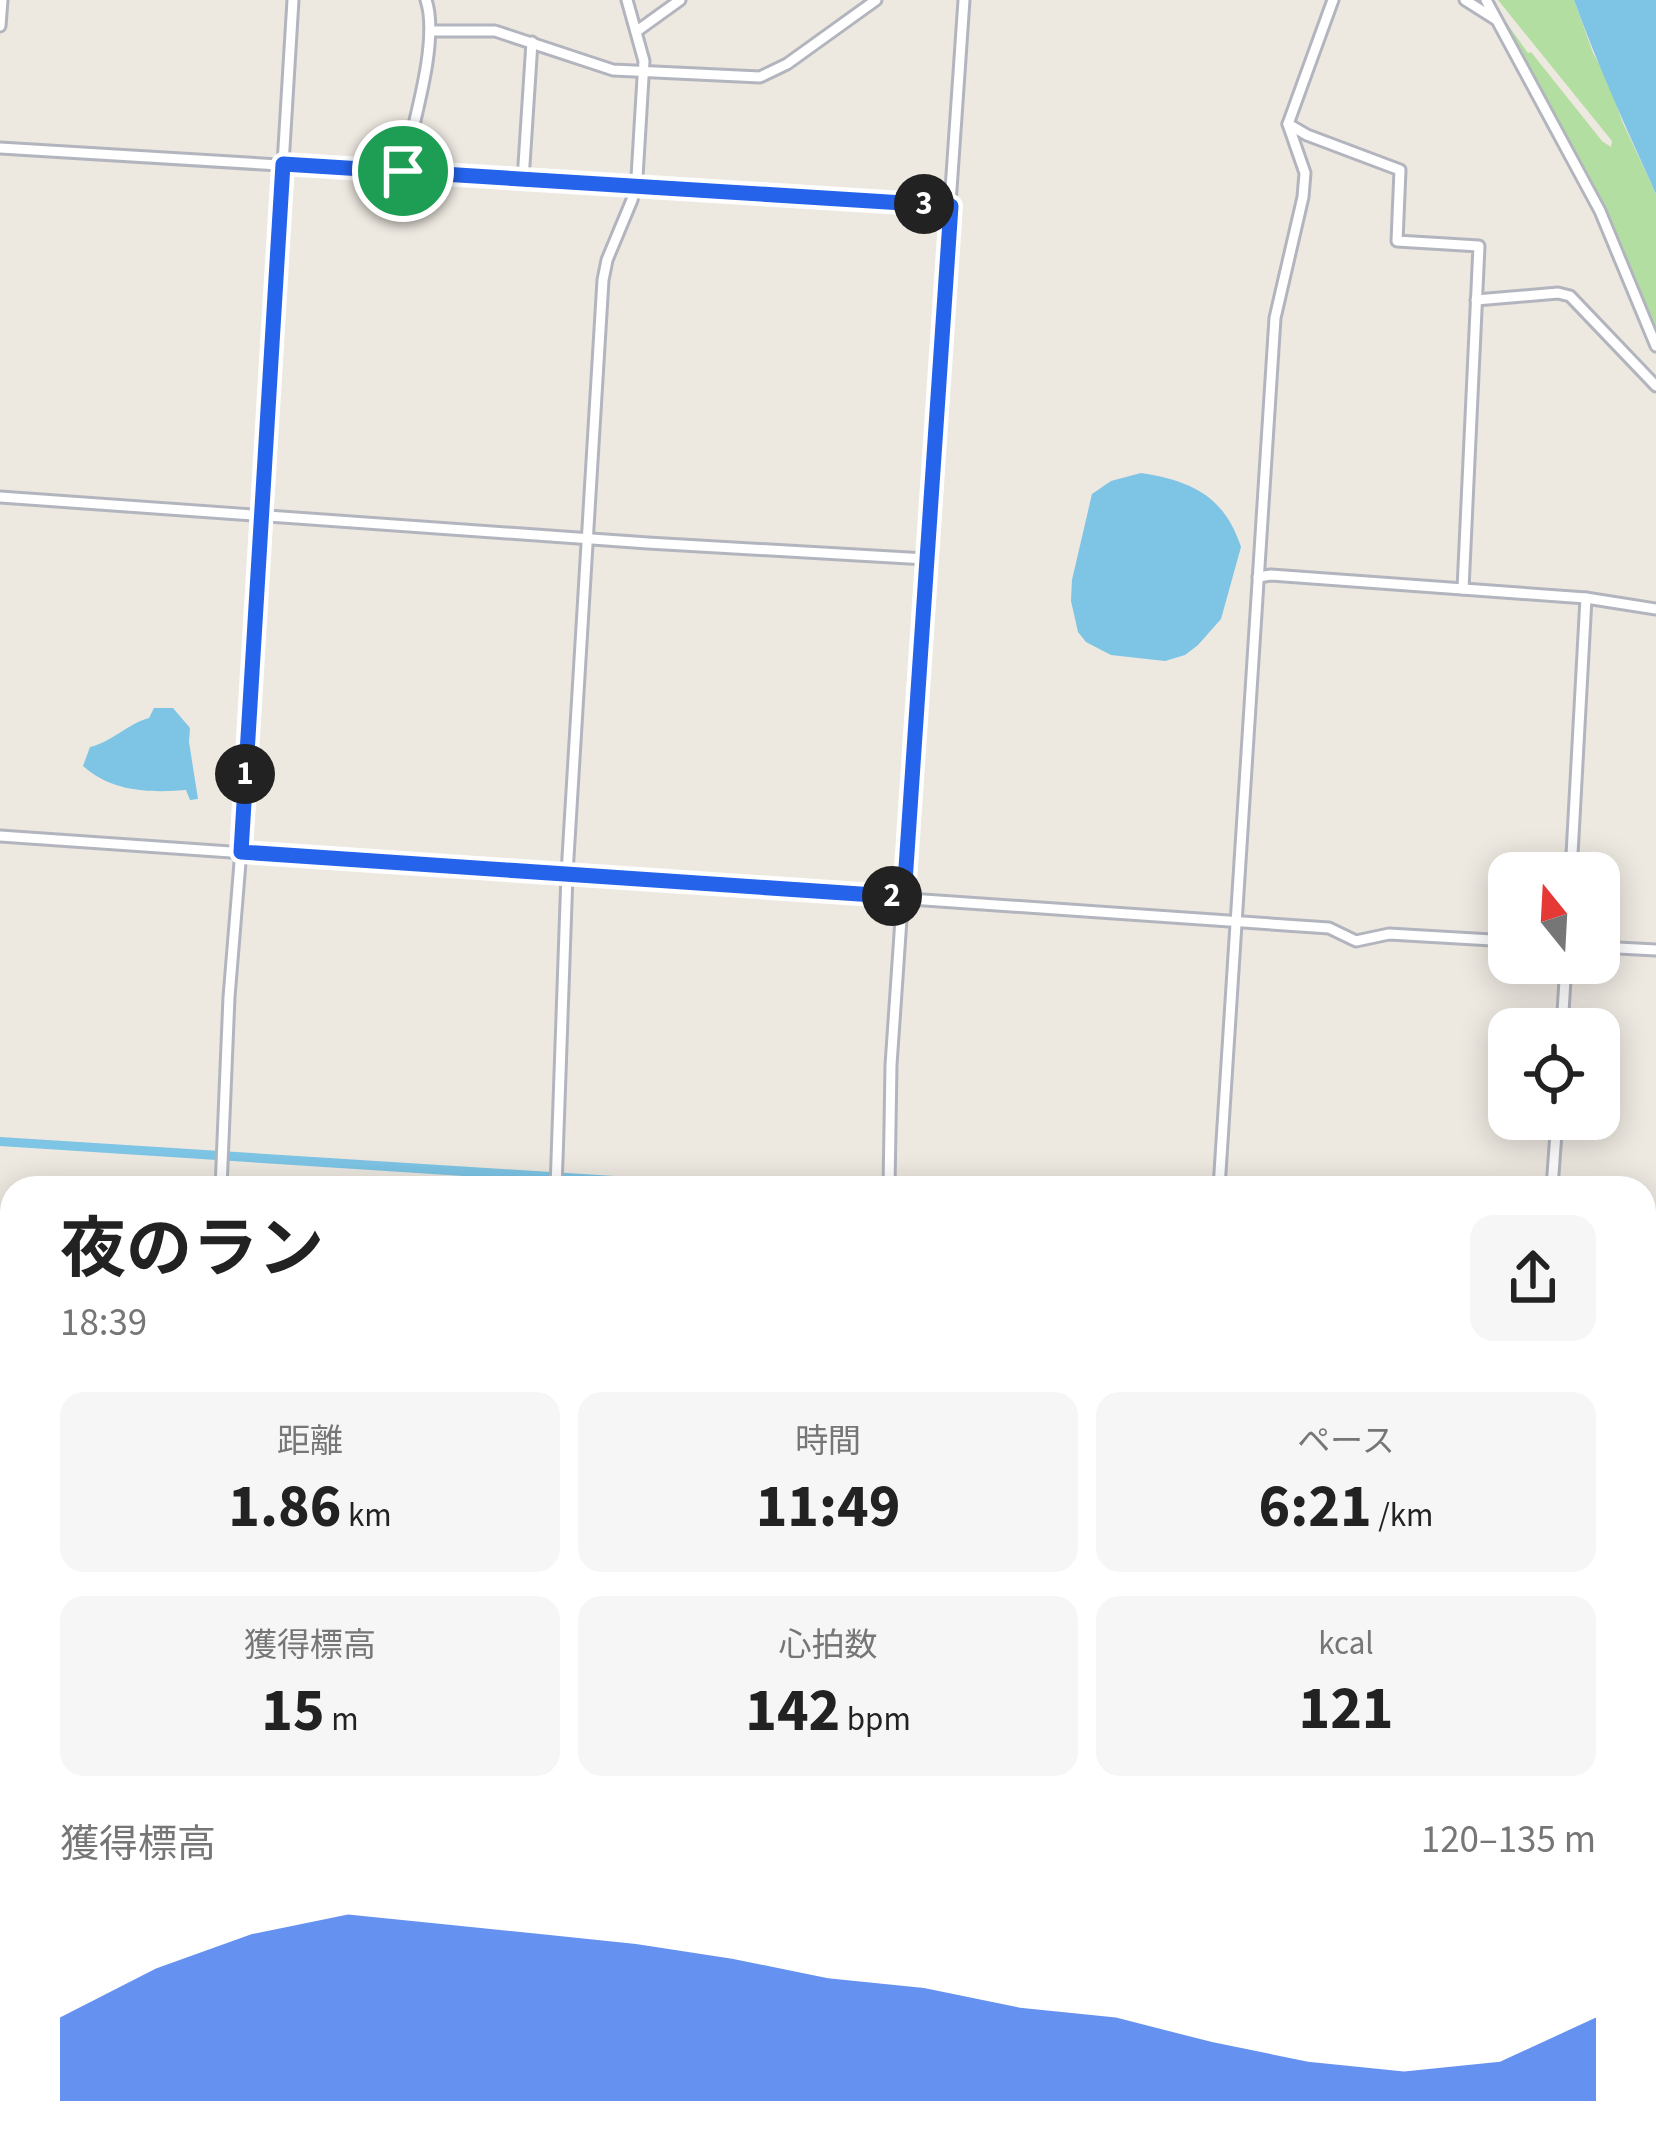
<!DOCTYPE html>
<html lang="ja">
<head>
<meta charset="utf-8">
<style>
  :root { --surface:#fff; --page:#f6f6f6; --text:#222; --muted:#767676; --accent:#2563eb }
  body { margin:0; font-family:"Source Sans 3","Noto Sans JP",sans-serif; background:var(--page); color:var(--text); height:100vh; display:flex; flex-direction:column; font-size:45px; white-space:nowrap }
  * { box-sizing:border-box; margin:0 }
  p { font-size:39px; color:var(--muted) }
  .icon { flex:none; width:66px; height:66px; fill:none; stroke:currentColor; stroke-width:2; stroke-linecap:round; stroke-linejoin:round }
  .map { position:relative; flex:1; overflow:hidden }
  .panel { position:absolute; left:0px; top:1176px; width:1656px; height:972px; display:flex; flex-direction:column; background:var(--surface); border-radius:36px 36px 0 0; box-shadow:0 6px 30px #0003 }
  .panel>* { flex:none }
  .needle { width:78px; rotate:342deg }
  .buttons { position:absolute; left:1488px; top:852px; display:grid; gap:24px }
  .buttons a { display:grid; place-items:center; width:132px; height:132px; border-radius:24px; background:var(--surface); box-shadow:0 6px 30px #0003; font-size:60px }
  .pin { position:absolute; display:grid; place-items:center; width:102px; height:102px; color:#fff; margin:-51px; border:6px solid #fff; border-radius:50%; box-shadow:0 3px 12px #0007 }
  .km { position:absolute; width:60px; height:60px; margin:-30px; border-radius:50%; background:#222; color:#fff; font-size:33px; line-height:60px; text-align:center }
  .round { display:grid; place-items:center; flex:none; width:126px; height:126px; border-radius:24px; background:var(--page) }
  .overview { display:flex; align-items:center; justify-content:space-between; height:204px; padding:0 60px }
  h1 { font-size:66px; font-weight:700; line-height:90px }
  .stats { display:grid; grid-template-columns:repeat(3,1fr); gap:18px; height:204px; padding:12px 60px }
  .stats div { display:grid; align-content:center; border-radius:24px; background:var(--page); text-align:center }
  .stats b { font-size:60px; font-weight:700 }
  .stats small { font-size:33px; font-weight:400 }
  .stats p { font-size:33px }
  .chart { height:336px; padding:24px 60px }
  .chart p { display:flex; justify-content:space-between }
  .chart svg { width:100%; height:216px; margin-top:12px; fill:var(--accent); opacity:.7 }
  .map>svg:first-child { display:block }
</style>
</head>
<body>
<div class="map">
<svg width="1656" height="2148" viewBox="0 0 1656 2148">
  <rect width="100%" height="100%" fill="#ede8e0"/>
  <g fill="#b3dea2">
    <polygon points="1498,0 1574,0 1593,53 1608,81 1622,121 1656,194 1656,333 1592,183 1496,8 1528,53 1531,52 1602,141 1611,147 1612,141"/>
    <polygon points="1656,1651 1656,2148 1577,2148 1577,2136 1644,2136 1644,1681"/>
    <polygon points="1391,2136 1550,2136 1550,2148 1378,2148 1381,2142"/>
  </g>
  <g fill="#7dc4e5">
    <path d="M1574,0H1656V194C1627,130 1598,66 1574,0Z"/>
    <path d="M1141,473C1192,481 1224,496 1241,547L1221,619L1198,645L1185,655L1165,661L1111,655L1086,642L1078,632L1071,601L1072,580L1092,494L1111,481Z"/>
    <path d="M154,708H173L190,728L189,742L198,799L190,800L186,790C150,793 112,792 83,766L90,747C112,742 127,724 149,718Z"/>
    <polygon points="0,1137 802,1188 647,1188 0,1146"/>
    <polygon points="0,1517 12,1541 12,1669 0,1634"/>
  </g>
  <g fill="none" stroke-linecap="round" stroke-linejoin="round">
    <g stroke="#7dc4e5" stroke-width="3">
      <polyline points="0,1677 11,1710"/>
      <polyline points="0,1817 12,1809"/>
      <polyline points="69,2148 80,2142"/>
      <polyline points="201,2148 202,2136"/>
      <polyline points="358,2148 359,2136"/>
      <polyline points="516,2148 517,2136"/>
      <polyline points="683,2148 684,2136"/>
    </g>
    <defs>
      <g id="street">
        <polyline points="1465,0 1495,19"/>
        <polyline points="1486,0 1600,211 1656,346"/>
        <polyline points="0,26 2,0"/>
        <polyline points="430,31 495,31 613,70 760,77 787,64 876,0"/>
        <polyline points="637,31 680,0"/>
        <polyline points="1288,124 1307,135 1400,170 1397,241 1479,246 1463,589"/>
        <polyline points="0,148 951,206"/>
        <path d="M403,171C412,127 440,41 426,0"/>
        <polyline points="523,180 532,42"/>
        <polyline points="1476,300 1558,293 1570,296 1656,386"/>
        <polyline points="0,497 648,543 926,559"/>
        <polyline points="1258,577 1271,575 1586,598 1656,609"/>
        <polyline points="0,836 1329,928 1356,941 1389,934 1509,941"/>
        <polyline points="1571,873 1586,598"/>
        <polyline points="1599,947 1656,950"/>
        <polyline points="1562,1029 1566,963"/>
        <polyline points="221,1188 229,997 242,838 293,0"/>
        <polyline points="556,1188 567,874 603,280 607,260 632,200 637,177 644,61 627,0"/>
        <polyline points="889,1188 891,1065 964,0"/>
        <polyline points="1219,1188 1275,318 1303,197 1305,173 1288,124 1333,0"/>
        <polyline points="1552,1188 1557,1119"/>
        <polyline points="0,1654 12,1689"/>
        <polyline points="1644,1671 1656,1640"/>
        <polyline points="0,1725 12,1717"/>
        <polyline points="0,1910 12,1903"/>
        <polyline points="0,2099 12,2090"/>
        <polyline points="82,2136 88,2148"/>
        <polyline points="124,2136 130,2148"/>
        <polyline points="1020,2136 1022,2148"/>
        <polyline points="1112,2136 1113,2148"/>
        <polyline points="1554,2136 1554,2148"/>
        <polyline points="763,2148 765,2136"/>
        <polyline points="1303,2148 1310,2136"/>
      </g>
    </defs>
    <use href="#street" stroke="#b3b5be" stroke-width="15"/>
    <use href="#street" stroke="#fff" stroke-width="9"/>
  </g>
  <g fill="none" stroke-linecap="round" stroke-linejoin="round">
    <defs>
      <polygon id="route" points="283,164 951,206 904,897 241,852"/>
    </defs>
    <use href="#route" stroke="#fff" stroke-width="24"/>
    <use href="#route" stroke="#2563eb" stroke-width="15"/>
  </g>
</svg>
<div class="buttons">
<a><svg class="needle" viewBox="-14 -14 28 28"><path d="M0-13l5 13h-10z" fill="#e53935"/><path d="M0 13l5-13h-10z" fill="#767676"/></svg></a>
<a><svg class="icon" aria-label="locate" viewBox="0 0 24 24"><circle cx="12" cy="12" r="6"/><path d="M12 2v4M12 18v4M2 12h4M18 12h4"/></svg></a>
</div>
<div class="pin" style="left:403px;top:171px;background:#1e9e55"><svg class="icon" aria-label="arrive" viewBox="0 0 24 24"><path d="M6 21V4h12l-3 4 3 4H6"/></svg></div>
<b class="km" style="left:245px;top:774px">1</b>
<b class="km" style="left:892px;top:896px">2</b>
<b class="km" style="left:924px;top:204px">3</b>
<section class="panel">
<div class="overview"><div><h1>夜のラン</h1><p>18:39</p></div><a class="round"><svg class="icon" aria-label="share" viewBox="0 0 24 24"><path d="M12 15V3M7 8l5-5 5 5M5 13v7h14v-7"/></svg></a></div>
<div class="stats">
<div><p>距離</p><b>1.86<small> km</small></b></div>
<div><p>時間</p><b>11:49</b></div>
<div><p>ペース</p><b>6:21<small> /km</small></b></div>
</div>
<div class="stats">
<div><p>獲得標高</p><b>15<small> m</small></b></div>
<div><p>心拍数</p><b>142<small> bpm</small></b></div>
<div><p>kcal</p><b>121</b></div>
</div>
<div class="chart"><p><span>獲得標高</span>120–135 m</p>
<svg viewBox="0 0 160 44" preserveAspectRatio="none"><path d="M0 44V27L10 17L20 10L30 6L40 8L50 10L60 12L70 15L80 19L90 21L100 25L110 27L120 32L130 36L140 38L150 36L160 27V44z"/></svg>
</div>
</section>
</div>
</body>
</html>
